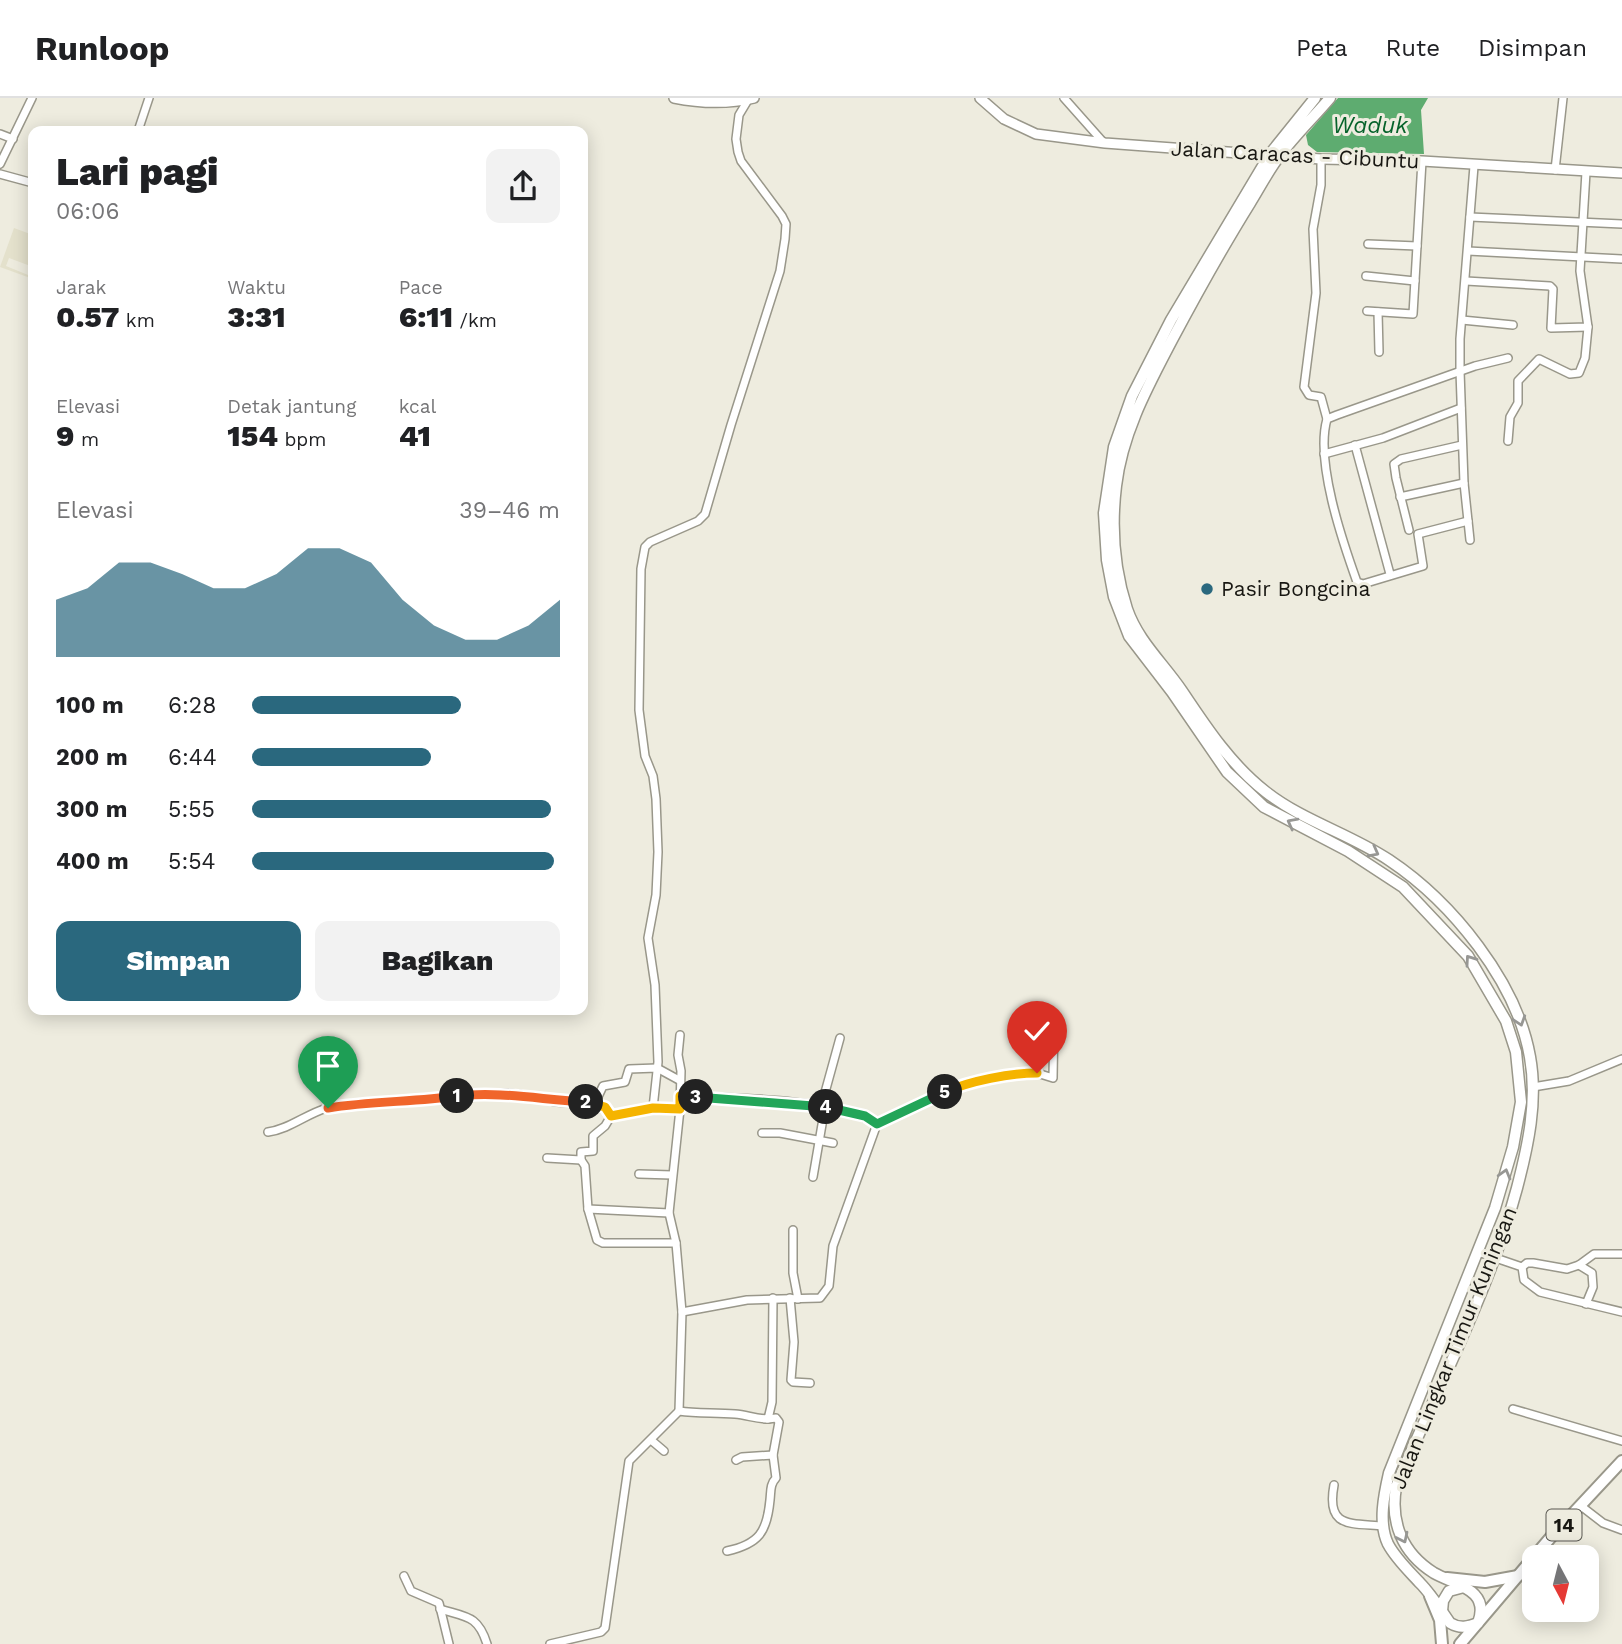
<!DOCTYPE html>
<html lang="id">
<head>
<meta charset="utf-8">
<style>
  :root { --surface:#fff; --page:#f2f2f2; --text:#202124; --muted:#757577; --line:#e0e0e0; --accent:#2a687e }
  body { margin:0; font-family:"Work Sans",sans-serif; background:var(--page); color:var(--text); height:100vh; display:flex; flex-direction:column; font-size:26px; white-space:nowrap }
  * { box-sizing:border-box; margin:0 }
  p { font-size:23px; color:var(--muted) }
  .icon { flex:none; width:38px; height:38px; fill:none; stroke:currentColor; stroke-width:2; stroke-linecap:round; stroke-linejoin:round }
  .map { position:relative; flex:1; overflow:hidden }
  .panel { position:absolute; left:28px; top:28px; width:560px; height:889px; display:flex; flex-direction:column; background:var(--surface); border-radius:14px; box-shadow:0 4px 18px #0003 }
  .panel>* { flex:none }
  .needle { width:46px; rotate:173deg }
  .controls { position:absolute; left:1522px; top:1447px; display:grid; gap:14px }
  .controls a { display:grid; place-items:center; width:77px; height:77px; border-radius:14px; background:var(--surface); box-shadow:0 4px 18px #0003; font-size:35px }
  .pin { position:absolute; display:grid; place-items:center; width:60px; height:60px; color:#fff; margin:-72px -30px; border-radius:50% 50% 50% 0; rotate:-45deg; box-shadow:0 0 7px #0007 }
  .pin .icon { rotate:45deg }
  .km { position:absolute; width:35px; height:35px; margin:-18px; border-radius:50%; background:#222; color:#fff; font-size:19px; line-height:35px; text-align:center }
  .round { display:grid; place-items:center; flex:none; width:74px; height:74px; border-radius:14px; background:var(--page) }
  .overview { display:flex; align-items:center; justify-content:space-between; height:119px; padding:0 28px }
  h1 { font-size:38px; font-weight:800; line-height:52px }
  .figures { display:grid; grid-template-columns:repeat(3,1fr); gap:10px; height:119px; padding:7px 28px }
  .figures div { display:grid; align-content:center }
  .figures b { font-size:30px; font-weight:800 }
  .figures small { font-size:19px; font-weight:400 }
  .figures p { font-size:19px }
  .chart { height:196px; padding:14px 28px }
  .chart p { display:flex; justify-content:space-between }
  .chart svg { width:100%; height:126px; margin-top:7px; fill:var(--accent); opacity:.7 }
  .action { display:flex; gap:14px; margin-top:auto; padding:14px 28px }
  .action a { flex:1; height:80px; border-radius:14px; background:var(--accent); color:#fff; font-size:28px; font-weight:800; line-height:80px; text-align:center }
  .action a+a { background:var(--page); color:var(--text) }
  ul { padding:0 28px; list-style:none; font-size:23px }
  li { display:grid; grid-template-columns:112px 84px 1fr; align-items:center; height:52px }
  li i { height:18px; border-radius:9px; background:var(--accent) }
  header { display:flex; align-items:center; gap:42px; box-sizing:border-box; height:98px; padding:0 35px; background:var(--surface); border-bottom:2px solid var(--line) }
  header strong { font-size:33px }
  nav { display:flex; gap:38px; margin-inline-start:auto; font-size:24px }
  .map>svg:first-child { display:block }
</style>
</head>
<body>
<header>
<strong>Runloop</strong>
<nav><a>Peta</a><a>Rute</a><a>Disimpan</a></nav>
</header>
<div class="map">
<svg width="1622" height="1546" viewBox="0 0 1622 1546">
  <rect width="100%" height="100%" fill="#eeecdf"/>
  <polygon fill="#e4e1cc" points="14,130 33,137 33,169 9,160 6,168 33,179 33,181 0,169"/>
  <polygon fill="#5eac70" points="1338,0 1428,0 1421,12 1424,56 1317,54 1308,47 1306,37"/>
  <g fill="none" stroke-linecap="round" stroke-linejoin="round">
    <defs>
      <g id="minor">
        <polyline points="1064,0 1104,45"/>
        <polyline points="138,33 149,0"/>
        <polyline points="0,36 13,41"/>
        <polyline points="1321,61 1321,87 1313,131 1316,195 1304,289 1309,297 1321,299 1327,321"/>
        <polyline points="0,66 32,0"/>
        <polyline points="1555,72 1563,0"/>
        <polyline points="0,76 33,85"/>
        <polyline points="1470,119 1622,126"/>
        <polyline points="1368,146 1417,148"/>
        <polyline points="1468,153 1622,161"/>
        <polyline points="1366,178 1415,183"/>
        <polyline points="1466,183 1550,188 1553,191 1551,230 1588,229 1580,173 1586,74"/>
        <polyline points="1367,213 1413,216 1422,63"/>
        <polyline points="1378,214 1379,254"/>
        <polyline points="1462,222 1513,227"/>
        <polyline points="1508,343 1510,319 1518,305 1518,283 1539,261 1570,276 1579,275 1585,260 1588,229"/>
        <polyline points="1355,347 1390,476"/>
        <polyline points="1324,356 1383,340 1461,310"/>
        <polyline points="1400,399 1464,385"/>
        <path d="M1468,423L1418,436L1423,468L1363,486L1357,484C1342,442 1315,363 1327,321L1337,317L1475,268L1508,260"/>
        <polyline points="1409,432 1396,380 1394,366 1401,361 1462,347"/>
        <polyline points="1470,442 1464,385 1460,273 1460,241 1474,68"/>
        <polyline points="1533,989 1569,983 1622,961"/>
        <path d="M680,998C731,1000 836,1000 877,1026"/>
        <polyline points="595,1005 603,988 625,984 629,971 657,970 679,982"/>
        <polyline points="821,1009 840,940"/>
        <polyline points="653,1010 658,964 655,887 648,840 656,797 658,754 656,701 653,678 645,658 639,612 641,471 645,449 650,444 698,423 705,416 731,327 780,173 785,141 786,126 782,118 741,63 738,54 736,41 739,17 748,2"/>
        <polyline points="611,1018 653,1010 680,1011"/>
        <path d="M268,1034C290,1031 306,1016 327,1010C357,1002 388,1006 418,1003C451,1001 482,993 515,996C529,997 543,1002 557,1004C578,1006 597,998 611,1018L605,1028L593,1038V1053L581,1054V1062L585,1068L588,1111L597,1142L603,1145H676"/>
        <polyline points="762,1035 780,1035 833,1045"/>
        <polyline points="547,1060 581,1062"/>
        <polyline points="639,1076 672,1077"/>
        <polyline points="813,1079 825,1009"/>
        <polyline points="588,1111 669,1115"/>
        <polyline points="793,1132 793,1175 798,1201"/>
        <polyline points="1478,1154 1522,1169 1524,1182 1540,1194 1622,1214"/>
        <polyline points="1579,1167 1592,1175 1593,1189 1586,1206"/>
        <polyline points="1522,1169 1527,1165 1533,1165 1567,1171 1579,1167 1594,1156 1622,1156"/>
        <polyline points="790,1200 794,1244 791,1282 793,1284 810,1285"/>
        <polyline points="682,1214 747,1202 820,1200 829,1188 833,1148 877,1026 956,989 1024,974 1037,975 1053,980 1054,919"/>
        <polyline points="1513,1311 1622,1343"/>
        <polyline points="679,1313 682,1214 676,1145 669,1115 680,1011 681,973 678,957 680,937"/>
        <polyline points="651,1342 664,1353"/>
        <polyline points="736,1362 742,1359 773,1357"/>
        <path d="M1334,1387C1326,1430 1349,1425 1383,1428"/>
        <polyline points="1581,1408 1603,1425 1622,1432"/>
        <path d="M727,1453C759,1446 767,1434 770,1402C771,1393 770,1386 776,1380L773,1357L779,1324L776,1320L768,1321"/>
        <polyline points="404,1478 411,1493 439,1505 449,1546"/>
        <path d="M440,1511C466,1519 478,1517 487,1546"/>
        <path d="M550,1546L601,1534L605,1530L629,1363L679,1313C698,1316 716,1314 735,1316C747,1317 756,1321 768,1321L772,1304L773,1200"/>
      </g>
      <g id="tertiary">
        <path d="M674,0C699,5 729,6 754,0"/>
        <polyline points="980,0 1004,21 1036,36 1105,45 1321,61 1422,63 1622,75"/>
      </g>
      <g id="secondary">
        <path d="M1315,0L1270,56L1171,222L1132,298L1114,349L1104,415L1107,462L1114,499L1129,538L1172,594L1227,674L1264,709L1348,753L1403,789L1468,858L1506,923L1516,954L1521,1004L1513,1049L1495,1110L1389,1375C1384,1397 1378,1425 1388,1446C1396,1461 1409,1473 1420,1485C1431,1496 1441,1512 1450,1525C1460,1531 1468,1529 1478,1525C1491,1491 1455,1487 1434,1475C1402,1455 1390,1424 1396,1389C1437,1290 1489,1194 1517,1090C1528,1048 1538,1003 1530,959C1517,884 1452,804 1389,762C1350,736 1303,723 1266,694C1231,667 1206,629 1182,593C1163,565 1138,543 1127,511C1114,471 1111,429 1116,388C1122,335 1148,288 1172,242C1197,195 1222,150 1250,105C1260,89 1269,71 1281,56C1296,36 1314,19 1330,0"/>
        <polyline points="1442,1513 1443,1503 1449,1493 1464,1489"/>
      </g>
      <g id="trunk">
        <polyline points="1447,1480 1485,1484 1518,1478"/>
        <polyline points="1430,1498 1440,1522 1442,1546"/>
        <polyline points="1460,1546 1551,1439 1622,1363"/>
      </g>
    </defs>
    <use href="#minor" stroke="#99978a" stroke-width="10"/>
    <use href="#tertiary" stroke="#99978a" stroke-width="12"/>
    <use href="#secondary" stroke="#99978a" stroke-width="13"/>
    <use href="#trunk" stroke="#99978a" stroke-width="14"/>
    <use href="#minor" stroke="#fff" stroke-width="7"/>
    <use href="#tertiary" stroke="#fff" stroke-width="9"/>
    <use href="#secondary" stroke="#fff" stroke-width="10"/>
    <use href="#trunk" stroke="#fff" stroke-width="10"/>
  </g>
  <defs><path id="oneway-chevron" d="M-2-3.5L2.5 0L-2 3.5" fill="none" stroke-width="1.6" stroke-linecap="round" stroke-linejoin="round" transform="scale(1.75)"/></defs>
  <g stroke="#979794">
    <use href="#oneway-chevron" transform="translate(1292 725) rotate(-152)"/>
    <use href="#oneway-chevron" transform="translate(1374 754) rotate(28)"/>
    <use href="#oneway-chevron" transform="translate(1470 862) rotate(-125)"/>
    <use href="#oneway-chevron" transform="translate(1520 923) rotate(72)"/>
    <use href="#oneway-chevron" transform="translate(1505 1076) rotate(-74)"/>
    <use href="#oneway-chevron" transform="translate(1403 1440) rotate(64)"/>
  </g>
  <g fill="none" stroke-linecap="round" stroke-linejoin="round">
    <defs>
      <path id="split-1" d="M328,1010C371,1003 415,1004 457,998"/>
      <path id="split-2" d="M457,998C501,993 543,1002 586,1004"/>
      <polyline id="split-3" points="586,1004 605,1009 611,1018 653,1010 680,1011 680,998 696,999"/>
      <polyline id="split-4" points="696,999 826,1009"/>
      <polyline id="split-5" points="826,1009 865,1018 877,1026 945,994"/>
      <path id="split-6" d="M945,994C970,983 1010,975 1037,975"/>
    </defs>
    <use href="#split-1" stroke="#fff" stroke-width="14"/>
    <use href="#split-2" stroke="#fff" stroke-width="14"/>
    <use href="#split-3" stroke="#fff" stroke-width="14"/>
    <use href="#split-4" stroke="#fff" stroke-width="14"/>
    <use href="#split-5" stroke="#fff" stroke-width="14"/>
    <use href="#split-6" stroke="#fff" stroke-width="14"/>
    <use href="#split-1" stroke="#f0652b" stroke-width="9"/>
    <use href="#split-2" stroke="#f0652b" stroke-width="9"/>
    <use href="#split-3" stroke="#f5b400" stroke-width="9"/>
    <use href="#split-4" stroke="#22a559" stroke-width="9"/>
    <use href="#split-5" stroke="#22a559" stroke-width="9"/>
    <use href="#split-6" stroke="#f5b400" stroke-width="9"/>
  </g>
  <circle fill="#2a687e" stroke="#eeecdf" stroke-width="2.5" cx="1207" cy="491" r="7"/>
  <g text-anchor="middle" stroke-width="6" stroke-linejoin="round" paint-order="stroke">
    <rect fill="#eeecdf" stroke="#585750" stroke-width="2" x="1546.5" y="1411.5" width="35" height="31" rx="5"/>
    <g font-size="19" font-weight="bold" fill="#181712">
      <text x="1564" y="1434">14</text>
    </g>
    <g font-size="21" fill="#181712" stroke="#eeecdf">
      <text transform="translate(1295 57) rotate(3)" y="7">Jalan Caracas - Cibuntu</text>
      <text transform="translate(1454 1250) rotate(-68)" y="7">Jalan Lingkar Timur Kuningan</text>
    </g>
    <g font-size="21" fill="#181712" stroke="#eeecdf" text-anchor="start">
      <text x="1221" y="498">Pasir Bongcina</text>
    </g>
    <g font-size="23" font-style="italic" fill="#07632b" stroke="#eeecdf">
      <text x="1370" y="35">Waduk</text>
    </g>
  </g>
</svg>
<div class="controls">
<a><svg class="needle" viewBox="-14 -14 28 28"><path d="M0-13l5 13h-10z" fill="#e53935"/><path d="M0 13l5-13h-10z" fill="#757577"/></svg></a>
</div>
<div class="pin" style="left:328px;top:1010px;background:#1e9e55"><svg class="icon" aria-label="arrive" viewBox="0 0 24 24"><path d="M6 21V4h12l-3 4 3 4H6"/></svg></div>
<div class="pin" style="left:1037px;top:975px;background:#d93025"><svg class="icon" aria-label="check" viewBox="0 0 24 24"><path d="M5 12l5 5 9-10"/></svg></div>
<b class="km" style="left:457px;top:998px">1</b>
<b class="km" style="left:586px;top:1004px">2</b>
<b class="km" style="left:696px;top:999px">3</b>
<b class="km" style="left:826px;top:1009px">4</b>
<b class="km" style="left:945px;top:994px">5</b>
<section class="panel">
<div class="overview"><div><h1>Lari pagi</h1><p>06:06</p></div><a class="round"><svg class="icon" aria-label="share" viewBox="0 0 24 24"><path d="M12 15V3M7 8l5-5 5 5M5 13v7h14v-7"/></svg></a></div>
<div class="figures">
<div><p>Jarak</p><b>0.57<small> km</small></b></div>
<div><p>Waktu</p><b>3:31</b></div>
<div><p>Pace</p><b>6:11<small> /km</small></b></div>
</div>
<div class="figures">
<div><p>Elevasi</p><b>9<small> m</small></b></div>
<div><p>Detak jantung</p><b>154<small> bpm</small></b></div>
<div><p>kcal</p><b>41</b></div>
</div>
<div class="chart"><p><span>Elevasi</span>39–46 m</p>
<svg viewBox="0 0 160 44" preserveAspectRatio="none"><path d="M0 44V24L10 20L20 11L30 11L40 15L50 20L60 20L70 15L80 6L90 6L100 11L110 24L120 33L130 38L140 38L150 33L160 24V44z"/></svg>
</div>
<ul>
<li><b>100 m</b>6:28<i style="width:68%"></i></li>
<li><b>200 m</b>6:44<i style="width:58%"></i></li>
<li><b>300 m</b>5:55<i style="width:97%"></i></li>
<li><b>400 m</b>5:54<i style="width:98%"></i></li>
</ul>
<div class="action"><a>Simpan</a><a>Bagikan</a></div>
</section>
</div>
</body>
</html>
